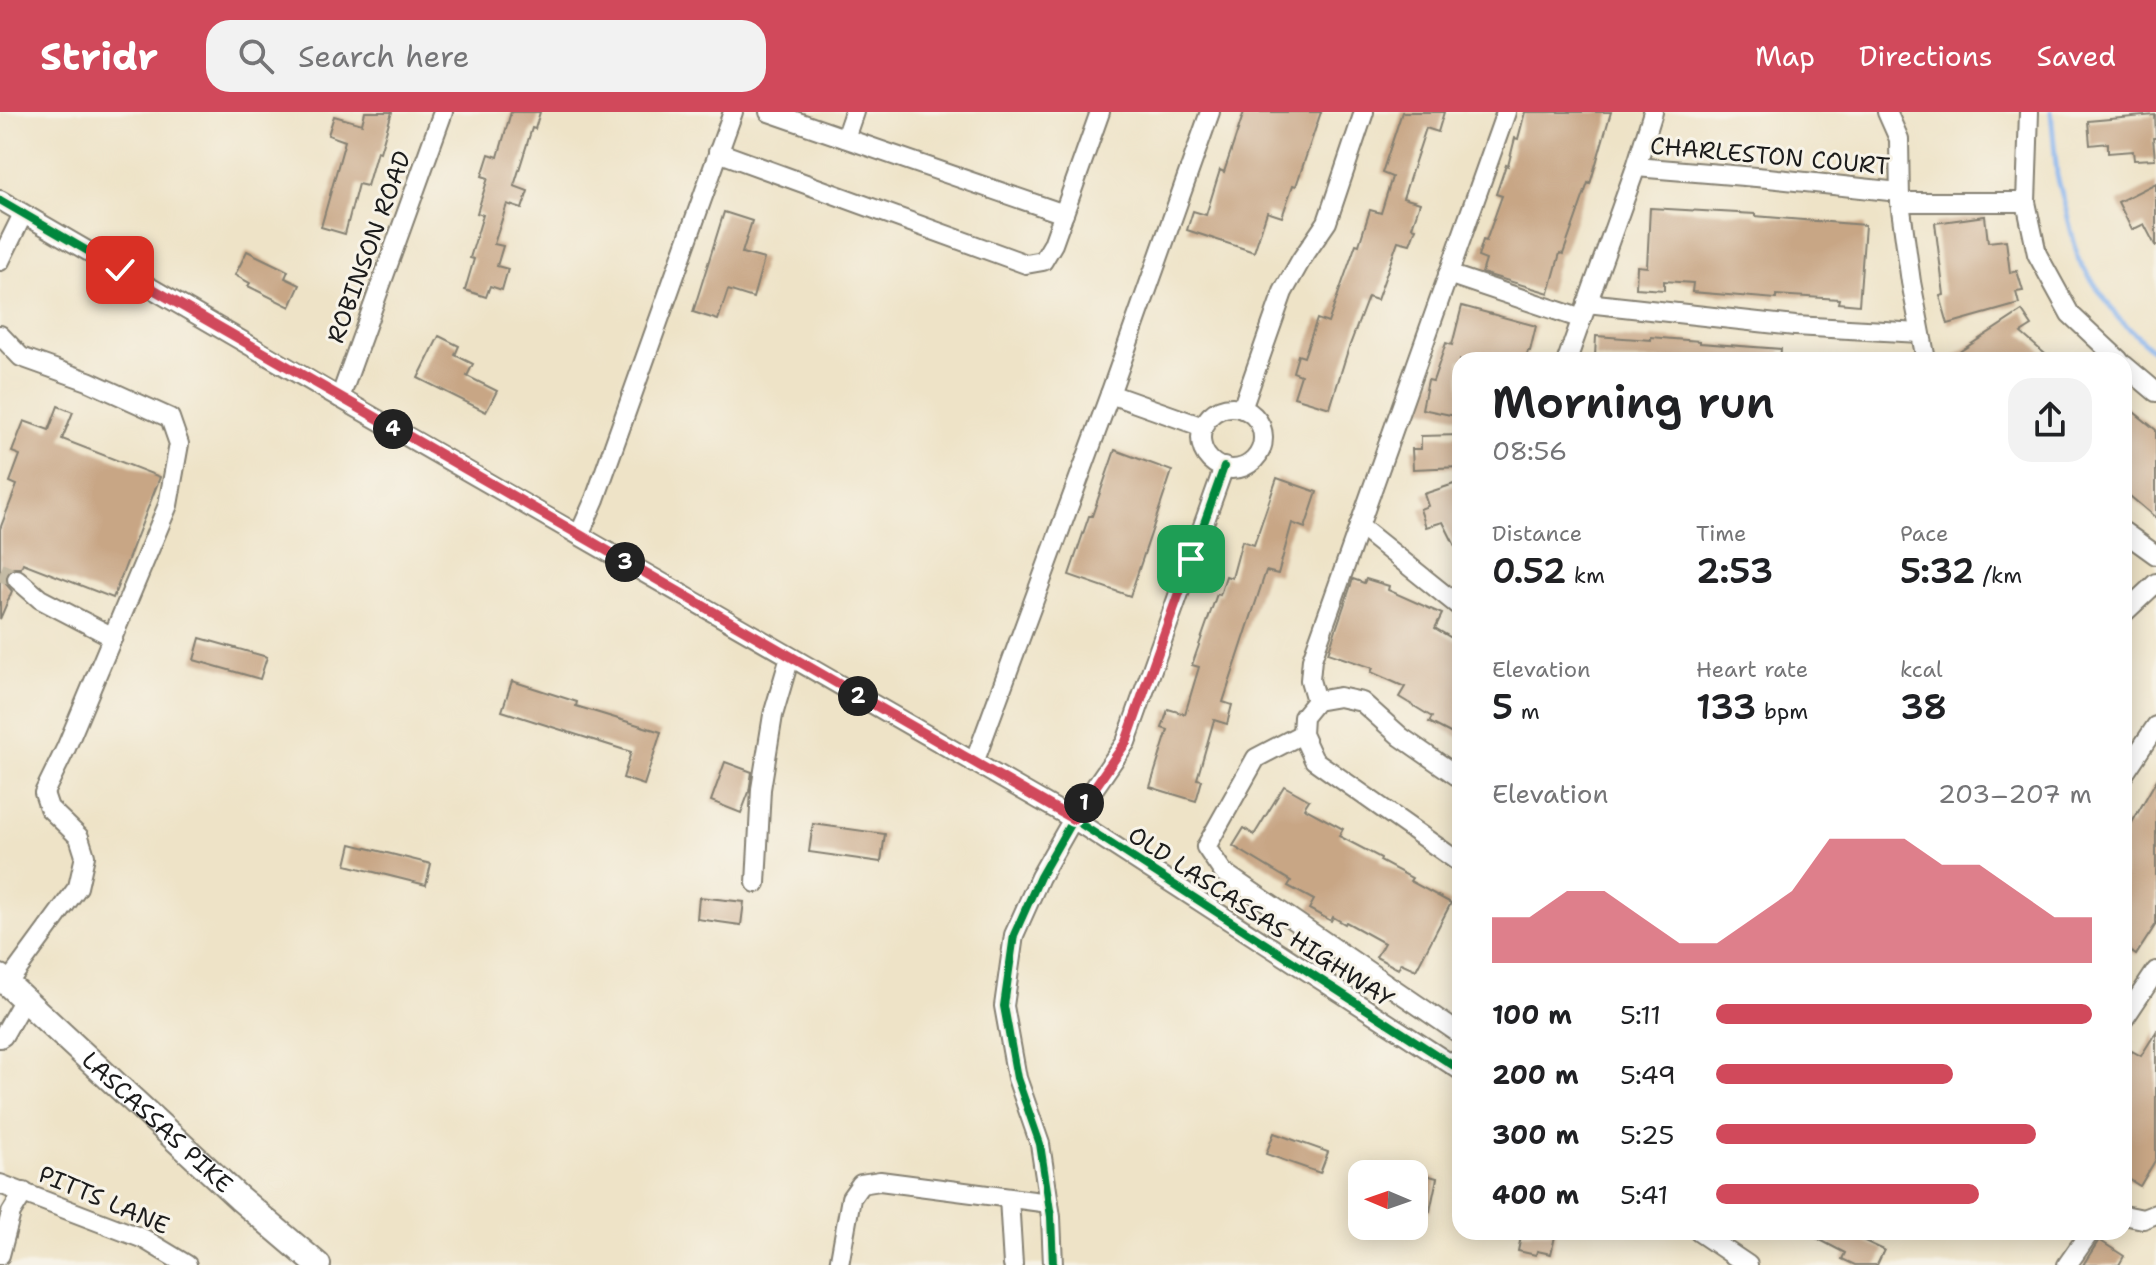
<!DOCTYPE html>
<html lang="en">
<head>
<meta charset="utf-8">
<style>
  :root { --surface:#fff; --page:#f2f2f2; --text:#202124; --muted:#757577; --accent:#d1495b }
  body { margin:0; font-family:"Shantell Sans",sans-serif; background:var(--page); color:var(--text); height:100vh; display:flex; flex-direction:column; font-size:30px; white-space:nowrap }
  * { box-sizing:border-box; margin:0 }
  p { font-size:26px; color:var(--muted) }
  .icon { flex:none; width:44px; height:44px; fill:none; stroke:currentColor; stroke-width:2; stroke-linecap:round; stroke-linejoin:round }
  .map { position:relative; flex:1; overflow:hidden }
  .details { position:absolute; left:1452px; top:240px; width:680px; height:888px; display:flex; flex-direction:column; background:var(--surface); border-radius:24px; box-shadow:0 4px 20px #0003 }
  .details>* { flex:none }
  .needle { width:52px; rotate:272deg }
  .buttons { position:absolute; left:1348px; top:1048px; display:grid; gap:16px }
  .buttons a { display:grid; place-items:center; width:80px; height:80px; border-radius:16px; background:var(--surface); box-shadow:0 4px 20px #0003; font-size:40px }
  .pin { position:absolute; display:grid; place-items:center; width:68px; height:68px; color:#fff; margin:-34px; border-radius:16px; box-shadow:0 4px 12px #0006 }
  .km { position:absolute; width:40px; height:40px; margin:-20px; border-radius:50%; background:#222; color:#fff; font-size:22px; line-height:40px; text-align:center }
  .round { display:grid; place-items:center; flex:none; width:84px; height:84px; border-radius:24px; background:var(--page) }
  .head { display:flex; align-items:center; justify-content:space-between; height:136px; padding:0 40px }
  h1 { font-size:44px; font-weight:600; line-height:60px }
  .metrics { display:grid; grid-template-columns:repeat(3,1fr); gap:12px; height:136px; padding:8px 40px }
  .metrics div { display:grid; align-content:center }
  .metrics b { font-size:34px; font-weight:600 }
  .metrics small { font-size:22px; font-weight:400 }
  .metrics p { font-size:22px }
  .chart { height:224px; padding:16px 40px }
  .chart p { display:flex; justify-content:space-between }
  .chart svg { width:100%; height:144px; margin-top:8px; fill:var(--accent); opacity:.7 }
  ul { padding:0 40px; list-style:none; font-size:26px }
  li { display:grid; grid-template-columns:128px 96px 1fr; align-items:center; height:60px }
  li i { height:20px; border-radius:10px; background:var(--accent) }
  header { display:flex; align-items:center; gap:48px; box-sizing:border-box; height:112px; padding:0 40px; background:var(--accent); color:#fff }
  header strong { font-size:38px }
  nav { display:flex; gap:44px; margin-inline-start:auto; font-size:28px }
  .search { width:560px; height:72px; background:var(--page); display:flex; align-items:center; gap:20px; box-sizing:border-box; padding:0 28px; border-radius:24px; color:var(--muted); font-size:30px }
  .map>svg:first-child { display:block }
</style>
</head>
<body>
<header>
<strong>Stridr</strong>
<div class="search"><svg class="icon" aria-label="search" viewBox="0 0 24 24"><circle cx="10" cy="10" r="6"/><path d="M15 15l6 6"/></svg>Search here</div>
<nav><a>Map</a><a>Directions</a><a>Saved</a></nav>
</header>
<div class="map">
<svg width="2156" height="1153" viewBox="0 0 2156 1153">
  <rect width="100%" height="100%" fill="#f7f3e8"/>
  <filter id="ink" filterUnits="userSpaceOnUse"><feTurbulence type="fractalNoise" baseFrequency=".0125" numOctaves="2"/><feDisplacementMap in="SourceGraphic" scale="16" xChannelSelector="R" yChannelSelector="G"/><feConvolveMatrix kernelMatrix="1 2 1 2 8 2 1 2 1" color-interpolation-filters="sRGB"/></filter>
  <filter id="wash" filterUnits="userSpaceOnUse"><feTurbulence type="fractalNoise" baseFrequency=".006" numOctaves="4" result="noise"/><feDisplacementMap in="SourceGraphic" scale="32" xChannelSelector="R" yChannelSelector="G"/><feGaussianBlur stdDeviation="1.8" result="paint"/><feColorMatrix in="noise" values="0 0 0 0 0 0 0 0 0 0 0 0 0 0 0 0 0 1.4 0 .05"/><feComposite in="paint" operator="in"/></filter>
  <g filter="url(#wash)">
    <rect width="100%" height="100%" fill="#eee3c7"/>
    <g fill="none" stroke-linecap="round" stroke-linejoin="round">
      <polyline stroke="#84b2ee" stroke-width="5" points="2051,0 2057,63 2079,149 2117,205 2156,242"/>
    </g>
    <g id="blocks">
      <g fill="#c8a685">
        <polygon points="365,0 392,0 380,40 377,39 367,74 358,72 345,122 321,115 345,29 328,23 334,4 362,12"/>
        <polygon points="511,0 540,0 535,17 532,16 514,74 528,79 522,97 507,92 494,132 503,134 497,154 508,157 502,178 490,174 486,185 465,178 474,147 470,146 483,103 477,101 488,66 482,64 489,42 498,45"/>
        <polygon points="1244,0 1321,0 1296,74 1293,73 1282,105 1267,100 1254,140 1187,118 1193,99 1206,103 1220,58 1224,60"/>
        <polygon points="1402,0 1444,0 1438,20 1426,16 1403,86 1420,91 1412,115 1416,116 1410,132 1398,129 1377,188 1368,185 1348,238 1330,296 1294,285 1301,263 1293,260 1298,243 1304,245 1317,207 1328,211 1356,132 1359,133 1370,98 1381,101 1392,65 1382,61"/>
        <polygon points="1525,0 1611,0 1590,72 1588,71 1563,142 1560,141 1549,181 1482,161 1486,148 1478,145 1483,128 1486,129 1502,84 1496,82 1506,53 1508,54 1515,26 1518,27"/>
        <polygon points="2155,3 2156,26 2153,26 2155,47 2134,48 2133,39 2108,41 2108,31 2090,33 2088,9"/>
        <polygon points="2156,71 2156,135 2144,112 2132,118 2118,90"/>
        <polygon points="1650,96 1755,102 1755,104 1865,113 1859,193 1838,191 1839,187 1776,183 1776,187 1692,180 1693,171 1664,169 1664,178 1636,176 1637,154 1647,155"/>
        <polygon points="724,100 752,109 742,141 764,147 753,186 728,178 718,208 693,200"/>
        <polygon points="1985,104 1988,130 2006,128 2010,161 2017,159 2023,179 2016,180 2019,192 1948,212 1940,184 1944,183 1935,111"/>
        <polygon points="247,139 288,159 285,166 300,173 290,195 248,174 250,171 235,163"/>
        <polygon points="1462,194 1536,214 1530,239 1528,239 1525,248 1460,248 1460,305 1422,297 1428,268 1433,269 1446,231 1452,233"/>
        <polygon points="2022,199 2032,214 2021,221 2052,248 1947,248"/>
        <polygon points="439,224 459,234 455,243 473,252 467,264 497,279 486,300 418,266"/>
        <polygon points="1596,224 1651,228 1651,225 1673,227 1700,229 1700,231 1781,237 1780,248 1612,248 1595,245"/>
        <polygon points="2124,292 2156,318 2156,406 2124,379"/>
        <polygon points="58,294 73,300 62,327 160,365 113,486 23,451 21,456 12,456 5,464 6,472 12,479 0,507 0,417 17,373 10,370 20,343 12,340 24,309 49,318"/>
        <polygon points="1460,323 1460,355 1413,357 1412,337 1421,337 1421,324"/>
        <polygon points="1115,338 1172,359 1130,484 1069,463 1089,404 1092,404"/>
        <polygon points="1277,366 1317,380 1305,416 1292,411 1278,462 1266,459 1223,590 1232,593 1227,612 1214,608 1197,667 1202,668 1196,689 1150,675 1168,618 1162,616 1168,597 1185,602 1199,555 1192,553 1217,482 1220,483 1226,464 1232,466 1242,429 1254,433"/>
        <polygon points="1460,370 1460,444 1443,410 1426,415 1420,397 1428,394 1424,382"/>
        <polygon points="1353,467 1364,471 1366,467 1389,474 1388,478 1442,502 1435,516 1460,531 1460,626 1429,610 1432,605 1399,585 1405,575 1371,560 1373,556 1328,541"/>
        <polygon points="200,526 267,545 260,567 194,548"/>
        <polygon points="512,569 577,590 576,594 661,620 644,673 623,666 631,640 502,599"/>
        <polygon points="725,650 752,660 749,680 741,701 711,689"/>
        <polygon points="2156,669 2156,812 2136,843 2124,835 2124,710 2130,714"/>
        <polygon points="1284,674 1309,688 1304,696 1343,717 1339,724 1381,746 1380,749 1412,766 1410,769 1451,791 1416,858 1401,851 1398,857 1376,845 1384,831 1346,810 1345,812 1333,805 1331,809 1309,797 1314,788 1288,774 1291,769 1233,734 1244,716 1254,723"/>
        <polygon points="813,712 885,722 881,750 809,740"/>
        <polygon points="351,732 431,752 426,773 346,753"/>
        <polygon points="699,785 744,790 741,813 697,807"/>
        <polygon points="2156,920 2156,1047 2140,1074 2124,1064 2124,953 2132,939 2141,944"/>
        <polygon points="1274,1021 1328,1040 1320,1061 1266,1042"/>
        <polygon points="1414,1060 1437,1066 1430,1099 1414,1095"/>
        <polygon points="1522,1120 1556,1120 1551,1142 1537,1139 1536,1143 1518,1139"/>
        <polygon points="1805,1120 1845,1120 1884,1138 1877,1153 1855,1153 1842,1147 1845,1141"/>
        <polygon points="2099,1128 2124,1144 2119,1153 2083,1153"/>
      </g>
    </g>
  </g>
  <g filter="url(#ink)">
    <use href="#blocks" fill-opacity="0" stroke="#858072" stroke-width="2"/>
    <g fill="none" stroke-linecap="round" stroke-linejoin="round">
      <polyline stroke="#c4bba5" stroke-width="18" stroke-dasharray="18 9" stroke-linecap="butt" points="0,460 17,467"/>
      <defs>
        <g id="minor">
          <polyline points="769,0 1064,102"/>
          <polyline points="1887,0 1899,27 1900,90 1911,170 1926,248"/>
          <polyline points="2029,0 2026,90 2037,142 2070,202 2119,248"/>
          <polyline points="845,26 854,0"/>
          <polyline points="718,40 1026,152 1043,149 1053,132 1100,0"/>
          <polyline points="1636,55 1768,66 1899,80"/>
          <polyline points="0,88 340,286 1073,707 1460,958"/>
          <polyline points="1900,90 2026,90"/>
          <polyline points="0,149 23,102"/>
          <polyline points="1448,162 1582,207"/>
          <polyline points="1587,191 1795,214 1920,221"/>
          <polyline points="0,223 21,245 88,269 170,306 179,332 168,393 66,636 44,681 49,696 79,725 85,744 78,775 7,872"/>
          <polyline points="1567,248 1636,55 1653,0"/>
          <polyline points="2124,253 2156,280"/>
          <polyline points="1110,282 1203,315"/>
          <polyline points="340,286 443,0"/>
          <circle cx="1232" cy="326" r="31"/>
          <polyline points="1242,297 1283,180 1301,148 1327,110 1364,0"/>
          <polyline points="1359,414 1460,495"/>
          <polyline points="2124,420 2156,443"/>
          <polyline points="579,423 595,387 733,0"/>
          <polyline points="17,467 40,487 113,525"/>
          <polyline points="2124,501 2156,471"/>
          <polyline points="1316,589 1310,568 1312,547 1506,0"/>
          <polyline points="1302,622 1256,646 1206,735 1223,760 1460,922"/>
          <polyline points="974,651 1110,282 1210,0"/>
          <polyline points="2124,662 2156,614"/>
          <polyline points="1460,666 1401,625 1362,590 1339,585 1316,589 1303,605 1302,622 1314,648 1460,751"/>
          <polyline points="756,771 761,677 773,603 790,545"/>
          <polyline points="2124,907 2156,859"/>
          <polyline points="0,926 3,924 24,887"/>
          <polyline points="0,1072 144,1127 187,1153"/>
          <polyline points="1009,1086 1013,1153"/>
          <polyline points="2124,1103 2143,1107 2156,1102"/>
          <polyline points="1699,1120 1748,1153"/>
          <polyline points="0,1143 11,1101 24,1080"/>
          <polyline points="839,1153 851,1086 861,1072 880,1069 1049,1091"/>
          <polyline points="1053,1153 1051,1105 1040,1032 1017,966 1004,894 1014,823 1040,765 1073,707 1126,630 1224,355"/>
          <polyline points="2067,1153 2090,1120"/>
        </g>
        <g id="major">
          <path id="s1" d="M0,865L239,1086L318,1153"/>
        </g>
      </defs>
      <use href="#minor" stroke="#858072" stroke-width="22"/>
      <use href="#major" stroke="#858072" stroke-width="28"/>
      <use href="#minor" stroke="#fff" stroke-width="18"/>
      <use href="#major" stroke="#fff" stroke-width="24"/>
      <defs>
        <g id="cycleway">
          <polyline points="0,88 340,286 1073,707 1460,958"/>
          <polyline points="1053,1153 1051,1105 1040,1032 1017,966 1004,894 1014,823 1040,765 1073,707 1126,630 1224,355"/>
        </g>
      </defs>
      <use href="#cycleway" stroke="#f7f3e8" stroke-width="13"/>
      <use href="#cycleway" stroke="#00873e" stroke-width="8"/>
    </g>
  </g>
  <g fill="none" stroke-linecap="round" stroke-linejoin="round" filter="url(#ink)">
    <defs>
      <polyline id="route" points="120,158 1073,707 1126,630 1191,447"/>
    </defs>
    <use href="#route" stroke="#fff" stroke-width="16"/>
    <use href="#route" stroke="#d1495b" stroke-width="10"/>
  </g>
  <g text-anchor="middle" stroke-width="6" stroke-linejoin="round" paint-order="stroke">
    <g font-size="24" fill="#1c1c1c" stroke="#f7f3e8">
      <text transform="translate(1770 44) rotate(5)" y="8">CHARLESTON COURT</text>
      <text transform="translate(369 135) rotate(-70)" y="8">ROBINSON ROAD</text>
      <text transform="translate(1261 805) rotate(33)" y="8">OLD LASCASSAS HIGHWAY</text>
      <text dy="8" stroke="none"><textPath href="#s1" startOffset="214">LASCASSAS PIKE</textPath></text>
      <text transform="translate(104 1088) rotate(23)" y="8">PITTS LANE</text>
    </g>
  </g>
</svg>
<div class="buttons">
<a><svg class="needle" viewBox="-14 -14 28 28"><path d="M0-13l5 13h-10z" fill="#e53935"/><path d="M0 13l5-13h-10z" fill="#757577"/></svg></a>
</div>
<div class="pin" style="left:1191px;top:447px;background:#1e9e55"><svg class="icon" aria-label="arrive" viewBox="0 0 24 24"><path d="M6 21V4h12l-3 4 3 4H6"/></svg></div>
<div class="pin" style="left:120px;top:158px;background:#d93025"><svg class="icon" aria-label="check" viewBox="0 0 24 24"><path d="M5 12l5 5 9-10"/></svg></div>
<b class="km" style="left:1084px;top:691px">1</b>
<b class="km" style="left:858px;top:584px">2</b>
<b class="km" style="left:625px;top:450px">3</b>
<b class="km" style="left:393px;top:317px">4</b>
<section class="details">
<div class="head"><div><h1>Morning run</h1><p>08:56</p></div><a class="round"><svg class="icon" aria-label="share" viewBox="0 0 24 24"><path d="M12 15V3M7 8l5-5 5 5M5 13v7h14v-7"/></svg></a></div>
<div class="metrics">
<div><p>Distance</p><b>0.52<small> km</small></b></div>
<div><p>Time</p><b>2:53</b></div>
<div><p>Pace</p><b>5:32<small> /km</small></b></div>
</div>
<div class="metrics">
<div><p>Elevation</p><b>5<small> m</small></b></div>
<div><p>Heart rate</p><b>133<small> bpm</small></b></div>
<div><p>kcal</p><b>38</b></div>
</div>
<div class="chart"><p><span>Elevation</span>203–207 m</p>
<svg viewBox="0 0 160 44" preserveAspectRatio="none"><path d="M0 44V30L10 30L20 22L30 22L40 30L50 38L60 38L70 30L80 22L90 6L100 6L110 6L120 14L130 14L140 22L150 30L160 30V44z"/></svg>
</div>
<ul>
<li><b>100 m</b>5:11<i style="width:100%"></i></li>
<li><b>200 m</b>5:49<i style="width:63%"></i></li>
<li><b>300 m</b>5:25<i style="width:85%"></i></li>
<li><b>400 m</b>5:41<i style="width:70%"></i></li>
</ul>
</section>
</div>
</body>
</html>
